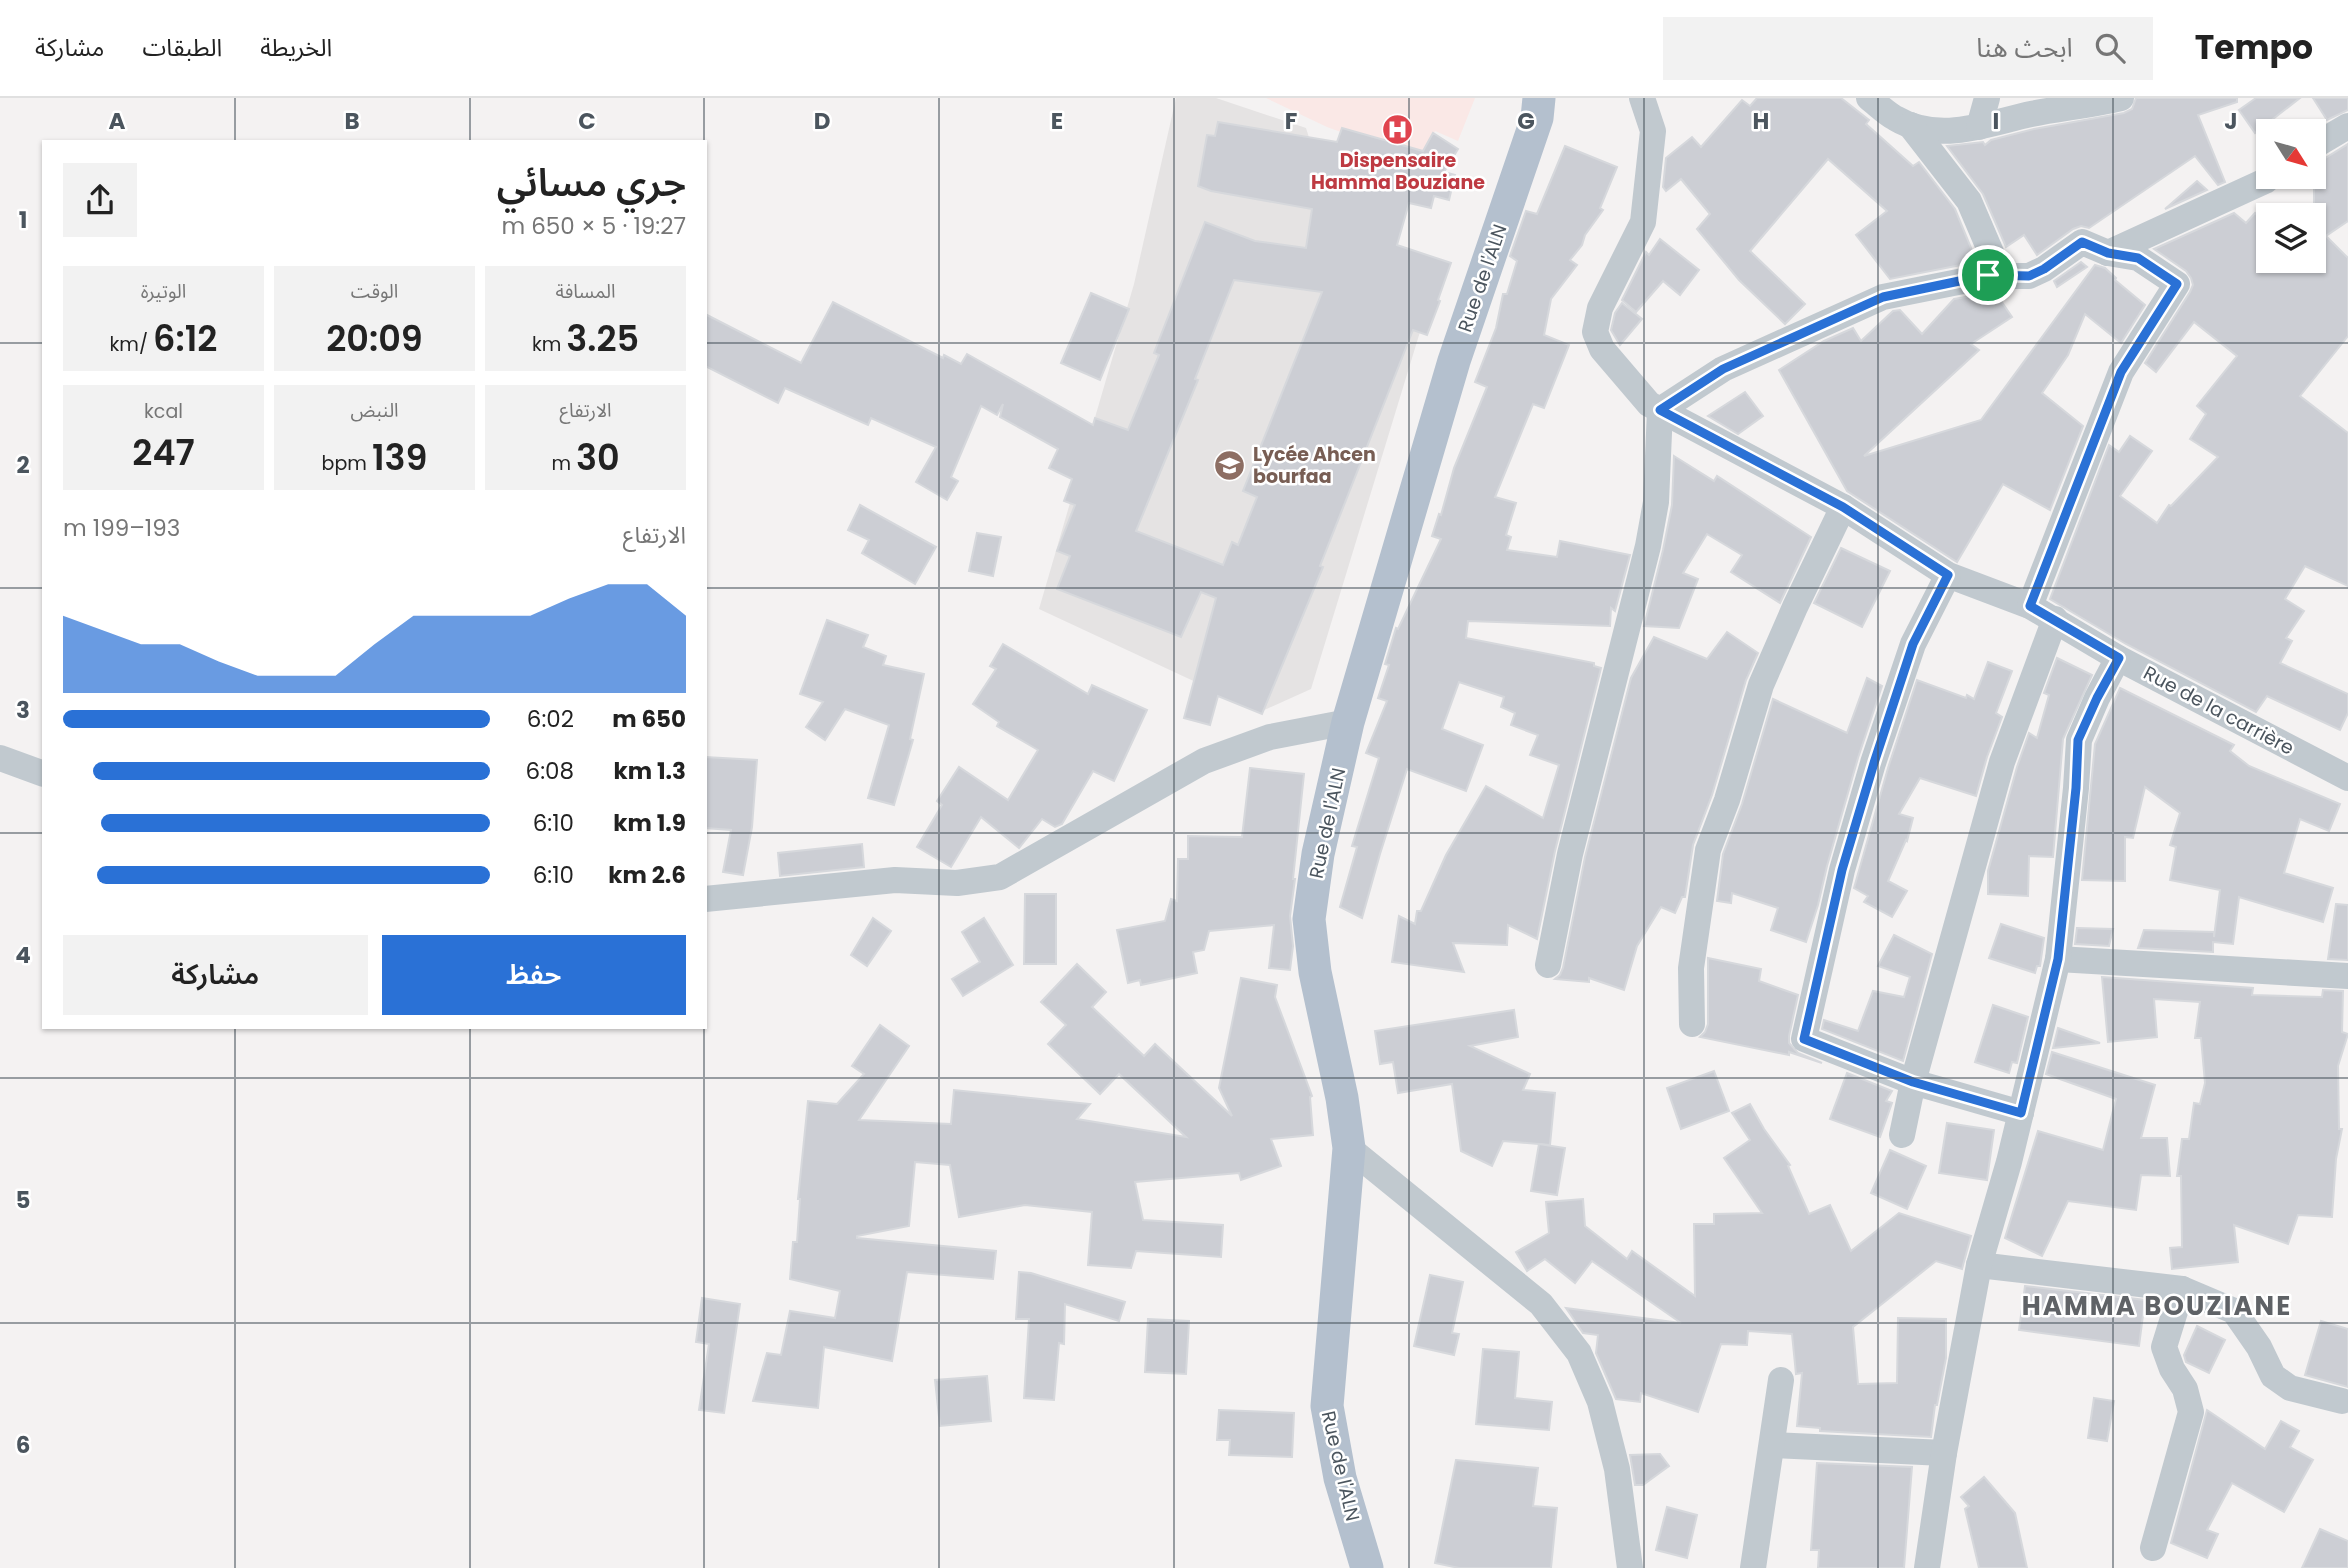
<!DOCTYPE html>
<html lang="ar">
<head>
<meta charset="utf-8">
<style>
  :root { --surface:#fff; --page:#f2f2f2; --text:#222; --muted:#767676; --line:#e0e0e0; --accent:#2a71d6 }
  body { margin:0; font-family:Poppins,"Noto Sans Arabic",sans-serif; background:var(--page); color:var(--text); direction:rtl; height:100vh; display:flex; flex-direction:column; font-size:26px; white-space:nowrap }
  * { box-sizing:border-box; margin:0 }
  p { font-size:23px; color:var(--muted) }
  .icon { flex:none; width:38px; height:38px; fill:none; stroke:currentColor; stroke-width:2; stroke-linecap:round; stroke-linejoin:round }
  .map { position:relative; flex:1; overflow:hidden; direction:ltr }
  .panel { position:absolute; left:42px; top:42px; width:665px; height:889px; display:flex; flex-direction:column; background:var(--surface); border-radius:0px; box-shadow:0 2px 5px #0004; direction:rtl }
  .panel>* { flex:none }
  .needle { width:46px; rotate:127deg }
  .controls { position:absolute; left:2256px; top:21px; display:grid; gap:14px }
  .controls a { display:grid; place-items:center; width:70px; height:70px; border-radius:0px; background:var(--surface); box-shadow:0 2px 5px #0004; font-size:35px }
  .pin { position:absolute; display:grid; place-items:center; width:60px; height:60px; color:#fff; margin:-30px; border:4px solid #fff; border-radius:50%; box-shadow:0 2px 7px #0007 }
  .round { display:grid; place-items:center; flex:none; width:74px; height:74px; border-radius:0px; background:var(--page) }
  .headline { display:flex; align-items:center; justify-content:space-between; height:119px; padding:0 21px }
  h1 { font-size:38px; font-weight:600; line-height:52px }
  .stats { display:grid; grid-template-columns:repeat(3,1fr); gap:10px; height:119px; padding:7px 21px }
  .stats div { display:grid; align-content:center; border-radius:0px; background:var(--page); text-align:center }
  .stats b { font-size:35px; font-weight:600 }
  .stats small { font-size:19px; font-weight:400 }
  .stats p { font-size:19px }
  .chart { height:196px; padding:14px 21px }
  .chart p { display:flex; justify-content:space-between }
  .chart svg { width:100%; height:126px; margin-top:7px; fill:var(--accent); opacity:.7 }
  .cta { display:flex; gap:14px; margin-top:auto; padding:14px 21px }
  .cta a { flex:1; height:80px; border-radius:0px; background:var(--accent); color:#fff; font-size:28px; font-weight:600; line-height:80px; text-align:center }
  .cta a+a { background:var(--page); color:var(--text) }
  ul { padding:0 21px; list-style:none; font-size:23px }
  li { display:grid; grid-template-columns:112px 84px 1fr; align-items:center; height:52px }
  li i { height:18px; border-radius:9px; background:var(--accent) }
  header { display:flex; align-items:center; gap:42px; box-sizing:border-box; height:98px; padding:0 35px; background:var(--surface); border-bottom:2px solid var(--line) }
  header strong { font-size:33px }
  nav { display:flex; gap:38px; margin-inline-start:auto; font-size:24px }
  .search { width:490px; height:63px; background:var(--page); display:flex; align-items:center; gap:18px; box-sizing:border-box; padding:0 24px; border-radius:0px; color:var(--muted); font-size:26px }
  .map>svg:first-child { display:block }
</style>
</head>
<body>
<header>
<strong>Tempo</strong>
<div class="search"><svg class="icon" aria-label="search" viewBox="0 0 24 24"><circle cx="10" cy="10" r="6"/><path d="M15 15l6 6"/></svg>ابحث هنا</div>
<nav><a>الخريطة</a><a>الطبقات</a><a>مشاركة</a></nav>
</header>
<div class="map">
<svg width="2348" height="1470" viewBox="0 0 2348 1470">
  <rect width="100%" height="100%" fill="#f4f2f2"/>
  <polygon fill="#e5e3e3" points="1176,0 1216,0 1306,30 1354,183 1423,224 1311,591 1260,614 1039,511 1134,186"/>
  <polygon fill="#fae8e6" points="1266,0 1475,0 1458,43 1435,33 1421,63 1327,29"/>
  <g fill="#ccced4" stroke="#d6d8dc" stroke-width="2" fill-rule="evenodd">
    <polygon points="1757,0 1841,0 1869,22 1866,26 1913,68 1919,64 1955,111 1976,162 1966,166 1890,181 1856,137 1887,113 1828,61 1750,153 1805,206 1785,226 1739,182 1697,131 1710,116 1681,81 1666,93 1663,89 1666,60 1692,39 1701,49 1742,2 1750,8"/>
    <polygon points="2136,0 2237,0 2237,4 2198,17 2225,84 2218,87 2195,58 2089,130 2081,128 2073,131 2037,157 2024,137 2006,149 1983,96 1947,48 1983,44 1985,47 1991,42 2034,31 2124,15 2132,11"/>
    <polygon points="2256,0 2300,0 2255,35 2239,12"/>
    <polygon points="2313,0 2348,0 2348,12 2327,22"/>
    <path d="M1218,24L1337,44L1342,30L1423,53L1433,35L1458,51L1444,74L1455,77L1449,102L1434,98L1431,110L1409,105L1397,147L1451,165L1438,202L1440,203L1427,237L1413,232L1320,468L1323,469L1262,616L1218,598L1210,627L1184,620L1216,500L1201,494L1181,539L1057,491L1070,458L1057,453L1075,407L1064,403L1072,381L1049,370L1058,351L1000,319L1003,306L997,317L981,308L951,379L958,383L947,402L916,384L936,349L871,320L868,327L785,290L778,305L705,268V216L801,265L833,204L943,260L944,257L961,266L967,256L1093,327L1095,320L1128,332L1159,257L1154,255L1205,124L1255,143L1306,150L1312,111L1211,93L1198,88L1207,37L1215,38ZM1234,182L1322,194L1243,393L1257,399L1238,447L1232,444L1223,467L1136,433L1198,282L1195,281Z"/>
    <polygon points="2348,46 2348,123 2326,138 2348,160 2348,238 2300,298 2348,335 2348,488 2305,468 2285,501 2304,513 2286,540 2292,543 2280,565 2348,596 2348,615 2340,632 2267,598 2256,614 2126,546 2050,501 2109,347 2119,354 2130,338 2152,353 2120,398 2157,425 2169,407 2171,408 2218,359 2190,341 2206,316 2197,308 2237,258 2194,224 2156,274 2145,265 2190,194 2193,187 2191,180 2186,173 2154,151 2234,115 2246,125 2255,115 2268,127 2268,163 2314,163 2314,64 2322,62"/>
    <polygon points="1565,48 1617,69 1600,110 1603,112 1585,137 1582,147 1570,162 1577,167 1551,201 1544,237 1569,247 1544,310 1533,306 1495,399 1516,405 1506,437 1511,439 1507,452 1557,459 1560,443 1630,457 1615,513 1611,510 1610,528 1468,523 1466,540 1594,565 1594,568 1601,570 1555,753 1537,841 1508,827 1507,847 1453,845 1464,874 1392,864 1399,818 1415,826 1417,813 1421,813 1446,757 1486,688 1543,720 1559,667 1530,657 1538,637 1511,627 1515,615 1501,609 1504,599 1459,584 1442,631 1483,647 1466,693 1407,671 1380,756 1362,820 1340,809 1357,749 1352,748 1379,660 1366,655 1387,603 1378,600 1389,567 1385,566 1396,530 1398,531 1441,441 1432,438 1439,416 1441,417 1454,370 1487,289 1475,284 1496,230 1503,196 1507,196 1517,163 1510,158 1516,141 1526,113 1537,116"/>
    <polygon points="2197,83 2207,92 2165,111"/>
    <polygon points="1660,141 1699,172 1680,197 1663,183 1636,214 1622,202 1646,154 1649,157"/>
    <polygon points="2081,164 2087,169 2057,189 2054,183"/>
    <polygon points="2095,167 2105,170 2116,180 2115,182 2145,207 2121,245 2085,216 2068,257 2042,295 2083,328 2050,412 2003,386 1957,464 1847,393 1779,272 1824,243 1853,230 1861,243 1893,213 1900,212 1922,236 1954,201 1995,194 2012,219 1971,246 1979,252 1864,358 1981,322"/>
    <polygon points="1091,195 1129,211 1100,282 1061,265"/>
    <polygon points="1622,205 1642,221 1620,247 1611,232 1615,215"/>
    <polygon points="1745,294 1763,318 1738,336 1708,318"/>
    <polygon points="1674,358 1714,383 1717,378 1811,439 1780,505 1731,474 1742,457 1707,436 1683,475 1698,481 1679,530 1644,528 1663,452 1672,407"/>
    <polygon points="860,407 936,449 915,486 862,455 869,442 848,432"/>
    <polygon points="977,435 1001,439 993,478 969,473"/>
    <polygon points="1841,450 1890,473 1862,529 1814,505"/>
    <polygon points="827,522 868,537 863,549 886,558 883,567 924,576 910,641 913,642 894,707 868,700 889,627 845,611 825,642 806,629 823,604 800,596"/>
    <polygon points="1727,534 1758,555 1746,582 1712,697 1693,747 1685,799 1682,799 1675,815 1661,809 1637,848 1624,892 1589,880 1589,884 1555,881 1560,877 1563,870 1585,759 1631,580 1654,539 1707,561"/>
    <polygon points="1003,546 1088,596 1092,587 1147,612 1114,683 1093,673 1062,726 1055,729 1042,721 1019,750 981,719 951,769 917,749 942,707 937,703 959,669 1008,702 1038,652 997,628 999,624 973,606 996,571 990,568"/>
    <polygon points="2057,560 2092,577 2063,641 2053,759 2029,758 2028,798 1988,796 1988,773 2017,669 2029,635 2037,640 2049,597 2044,595"/>
    <polygon points="1988,564 2012,573 1996,615 2002,619 1987,659 1976,698 1920,680 1899,716 1913,720 1907,743 1906,742 1888,783 1907,793 1892,819 1864,804 1868,798 1854,790 1888,670 1917,582 1966,600 1967,597 1974,601"/>
    <polygon points="1867,580 1882,588 1858,660 1827,768 1818,807 1806,844 1771,832 1778,810 1732,795 1731,805 1717,803 1723,756 1742,706 1773,601 1847,635"/>
    <polygon points="2120,590 2234,647 2230,653 2249,668 2340,706 2329,733 2300,721 2284,775 2333,790 2323,824 2239,799 2233,846 2213,844 2213,854 2138,850 2144,832 2214,834 2214,839 2220,792 2170,782 2176,749 2170,747 2180,715 2145,689 2133,740 2125,739 2125,783 2082,782 2095,646"/>
    <polygon points="705,659 757,662 752,729 743,777 723,774 731,732 705,730"/>
    <polygon points="1250,670 1304,676 1293,781 1295,781 1290,818 1293,848 1290,872 1269,870 1274,827 1209,833 1204,852 1193,854 1197,875 1141,887 1140,882 1128,885 1117,832 1165,823 1171,801 1177,803 1178,761 1188,761 1188,738 1242,739"/>
    <polygon points="862,746 864,769 780,778 778,755"/>
    <polygon points="1025,796 1056,796 1056,866 1024,866"/>
    <polygon points="2336,806 2348,807 2348,862 2328,861"/>
    <polygon points="873,820 891,833 867,868 851,857"/>
    <polygon points="984,820 1013,867 963,898 952,881 980,864 962,834"/>
    <polygon points="2001,826 2044,840 2040,868 2037,868 2035,875 1989,860"/>
    <polygon points="2077,830 2113,831 2109,848 2075,846"/>
    <polygon points="1894,837 1932,856 1903,963 1822,931 1824,922 1858,933 1873,893 1904,899 1910,879 1878,868"/>
    <polygon points="1708,860 1761,871 1759,883 1798,897 1789,938 1789,945 1798,955 1822,965 1789,954 1789,957 1700,939 1705,934 1708,926"/>
    <polygon points="1077,866 1106,894 1092,909 1144,958 1155,946 1232,1018 1219,990 1241,880 1277,887 1275,899 1312,998 1310,999 1313,1037 1271,1041 1281,1068 1241,1082 1239,1075 1135,1084 1143,1122 1223,1127 1221,1159 1136,1153 1131,1170 1088,1167 1092,1114 1025,1107 959,1119 950,1067 915,1064 909,1128 857,1138 857,1140 996,1153 993,1181 907,1174 892,1263 824,1249 818,1310 753,1303 767,1255 781,1257 790,1213 835,1220 840,1193 790,1181 793,1144 797,1144 800,1101 798,1101 808,1003 837,1006 864,976 852,968 880,927 909,948 859,1022 951,1026 954,992 1090,1006 1077,1021 1186,1039 1119,976 1100,996 1048,946 1066,927 1041,904"/>
    <polygon points="2102,879 2253,890 2252,897 2322,899 2323,892 2343,893 2342,934 2348,936 2338,968 2339,1031 2342,1031 2336,1061 2332,1119 2298,1117 2288,1146 2234,1127 2238,1164 2172,1171 2170,1150 2182,1149 2181,1078 2177,1078 2182,1041 2189,1041 2194,1005 2200,1006 2205,985 2201,940 2195,940 2200,904 2154,901 2157,939 2108,944"/>
    <polygon points="1993,907 2028,919 2017,965 2012,964 2009,975 1975,964"/>
    <polygon points="1514,912 1518,939 1470,948 1530,976 1523,992 1555,995 1550,1047 1503,1043 1492,1068 1461,1053 1452,986 1398,995 1393,964 1380,966 1375,933"/>
    <polygon points="2058,930 2100,945 2053,950"/>
    <polygon points="2052,954 2155,987 2141,1040 2167,1040 2170,1078 2141,1077 2136,1112 2068,1103 2042,1158 2005,1140 2038,1033 2103,1052 2116,1001 2046,976"/>
    <polygon points="1714,973 1729,1013 1681,1031 1667,990"/>
    <polygon points="1847,975 1892,993 1886,1003 1892,1005 1880,1039 1830,1021"/>
    <polygon points="1750,1006 1764,1031 1790,1067 1788,1068 1809,1116 1830,1107 1851,1153 1899,1115 1971,1138 1962,1171 1936,1163 1853,1229 1858,1286 1897,1285 1898,1220 1946,1221 1946,1260 1937,1307 1935,1307 1931,1339 1820,1333 1820,1330 1797,1328 1802,1275 1796,1276 1792,1236 1748,1233 1747,1247 1721,1246 1698,1314 1641,1295 1640,1304 1616,1301 1596,1255 1598,1237 1583,1235 1566,1210 1681,1225 1592,1163 1575,1185 1545,1161 1527,1173 1516,1154 1549,1135 1546,1104 1583,1101 1585,1128 1627,1161 1632,1153 1695,1198 1694,1126 1714,1126 1714,1116 1762,1115 1724,1060 1750,1042 1732,1015"/>
    <polygon points="1947,1025 1994,1032 1987,1082 1939,1075"/>
    <polygon points="1539,1046 1565,1050 1557,1097 1531,1093"/>
    <polygon points="1890,1052 1926,1068 1907,1111 1871,1095"/>
    <polygon points="1019,1174 1031,1175 1125,1204 1119,1223 1065,1206 1064,1246 1059,1245 1054,1302 1024,1300 1029,1221 1016,1221"/>
    <polygon points="1430,1177 1463,1184 1452,1235 1459,1236 1454,1257 1414,1248"/>
    <polygon points="2025,1188 2145,1202 2139,1248 2019,1232"/>
    <polygon points="702,1200 740,1206 724,1315 699,1312 709,1246 696,1244"/>
    <polygon points="1148,1221 1189,1223 1186,1276 1145,1274"/>
    <polygon points="2321,1223 2348,1231 2348,1289 2305,1277"/>
    <polygon points="2197,1228 2225,1242 2209,1275 2186,1264 2184,1257"/>
    <polygon points="1483,1251 1519,1254 1515,1300 1552,1304 1549,1332 1476,1326"/>
    <polygon points="987,1278 991,1323 940,1328 935,1282"/>
    <polygon points="2094,1300 2114,1303 2107,1343 2088,1340"/>
    <polygon points="1219,1312 1294,1315 1292,1359 1229,1357 1230,1342 1217,1342"/>
    <polygon points="2207,1312 2265,1351 2281,1323 2299,1333 2290,1349 2313,1362 2284,1414 2232,1385 2207,1432 2218,1436 2207,1460 2171,1445"/>
    <polygon points="1660,1356 1669,1368 1643,1387 1635,1387 1630,1357"/>
    <polygon points="1456,1362 1538,1370 1533,1408 1557,1410 1551,1470 1459,1470 1435,1465"/>
    <polygon points="1817,1365 1912,1369 1904,1470 1818,1470 1819,1452 1811,1452"/>
    <polygon points="1984,1379 2015,1415 2027,1470 1979,1470 1965,1411 1969,1408 1961,1399"/>
    <polygon points="1667,1409 1697,1417 1687,1460 1656,1452"/>
    <polygon points="2320,1431 2348,1443 2348,1470 2302,1470"/>
  </g>
  <g fill="none" stroke-linecap="round" stroke-linejoin="round">
    <g stroke="#c1c9cf" stroke-width="26">
      <polyline points="1642,0 1653,33 1643,124 1600,210 1595,234 1602,251 1649,306 1843,409 1948,477 2030,508 2118,560 2348,680"/>
      <path d="M1869,0C1878,7 1886,15 1895,20C1939,46 1985,26 2031,16C2061,10 2091,7 2121,0"/>
      <polyline points="1910,27 1969,103 1993,159 1988,178"/>
      <polyline points="1979,29 1987,0"/>
      <polyline points="2314,48 2348,28"/>
      <polyline points="2108,155 2265,83 2270,79"/>
      <polyline points="1948,477 1913,546 1873,665 1842,772 1804,941 1913,984 2021,1015"/>
      <polyline points="0,660 44,676"/>
      <polyline points="705,801 895,782 957,785 1000,779 1204,663 1270,639 1348,624"/>
      <polyline points="2058,861 2348,878"/>
      <polyline points="1548,867 1570,756 1648,448 1656,404 1660,312 1723,271 1883,199 1988,178 2029,178 2044,171 2082,144 2108,155 2138,160 2177,186 2121,274 2030,508"/>
      <polyline points="1692,926 1691,870 1708,752 1727,702 1761,587 1795,509 1843,409"/>
      <polyline points="1902,1037 1913,984 2002,664 2055,521"/>
      <polyline points="1349,1050 1541,1206 1579,1255 1600,1304 1617,1371 1630,1470"/>
      <polyline points="1979,1167 2182,1191 2234,1213 2259,1249 2273,1278 2290,1290 2342,1303"/>
      <polyline points="1772,1347 1944,1355"/>
      <polyline points="2153,1450 2191,1314 2185,1291 2172,1271 2164,1249 2182,1191"/>
      <polyline points="1753,1470 1781,1282"/>
      <polyline points="1927,1470 1944,1355 1979,1167 2009,1064 2058,861 2076,690 2079,642 2097,600 2118,560"/>
    </g>
    <polyline stroke="#b4c0ce" stroke-width="33" points="1367,1470 1340,1380 1327,1308 1349,1050 1342,1000 1315,874 1309,821 1318,756 1348,624 1454,263 1537,20 1539,0"/>
  </g>
  <g fill="none" stroke-linecap="round" stroke-linejoin="round">
    <defs>
      <polygon id="route" points="2082,144 2108,155 2138,160 2177,186 2121,274 2030,508 2119,560 2097,600 2078,642 2076,690 2058,861 2021,1015 1913,984 1804,941 1842,772 1874,665 1913,546 1948,477 1843,409 1660,312 1723,271 1883,199 1988,177 2029,178 2044,171"/>
    </defs>
    <use href="#route" stroke="#fff" stroke-width="14"/>
    <use href="#route" stroke="#2a71d6" stroke-width="9"/>
  </g>
  <path fill="none" stroke="#4b555e" stroke-width="2" stroke-opacity="0.55" d="M235,0V44M470,0V44M704,0V44M939,0V1470M1174,0V1470M1409,0V1470M1644,0V1470M1878,0V1470M2113,0V1470M0,245H44M705,245H2348M0,490H44M705,490H2348M0,735H44M705,735H2348M235,929V1470M470,929V1470M704,929V1470M0,980H2348M0,1225H2348"/>
  <defs>
    <symbol id="hospital-disc" viewBox="-11 -11 22 22"><circle r="9.5" fill="#e0444e" stroke="#fff"/><path d="M-5-5h3v3.5h4V-5h3V5h-3V1.5h-4V5h-3Z" fill="#fff"/></symbol>
    <symbol id="school-disc" viewBox="-11 -11 22 22"><circle r="9.5" fill="#8d6e63" stroke="#fff"/><path d="M0-5L7-2L0 1L-7-2ZM-4 1L0 2.5L4 1V4Q0 6-4 4Z" fill="#fff"/></symbol>
  </defs>
  <g fill-rule="evenodd">
    <use href="#hospital-disc" x="1380" y="14" width="35" height="35"/>
    <use href="#school-disc" x="1212" y="350" width="35" height="35"/>
  </g>
  <g text-anchor="middle" stroke-width="5" stroke-linejoin="round" paint-order="stroke">
    <g font-size="19" font-weight="bold" fill="#be3a42" stroke="#fff">
      <text x="1398" y="69">Dispensaire<tspan x="1398" dy="22">Hamma Bouziane</tspan></text>
    </g>
    <g font-size="19" fill="#4b555e" stroke="#fff">
      <text transform="translate(1482 180) rotate(-71)" y="7">Rue de l'ALN</text>
      <text transform="translate(2219 612) rotate(28)" y="7">Rue de la carrière</text>
      <text transform="translate(1327 725) rotate(-78)" y="7">Rue de l'ALN</text>
      <text transform="translate(1341 1368) rotate(77)" y="7">Rue de l'ALN</text>
    </g>
    <g font-size="19" font-weight="bold" fill="#785e54" stroke="#fff" text-anchor="start">
      <text x="1253" y="363">Lycée Ahcen<tspan x="1253" dy="22">bourfaa</tspan></text>
    </g>
    <g font-size="26" font-weight="bold" letter-spacing="2" fill="#5f6266" stroke="#fff">
      <text x="2157" y="1217">HAMMA BOUZIANE</text>
    </g>
  </g>
  <g font-size="23" text-anchor="middle" font-weight="bold" fill="#4b555e" stroke="#fff" stroke-width="5" stroke-linejoin="round" paint-order="stroke">
    <text x="117" y="31">A</text>
    <text x="352" y="31">B</text>
    <text x="587" y="31">C</text>
    <text x="822" y="31">D</text>
    <text x="1057" y="31">E</text>
    <text x="1291" y="31">F</text>
    <text x="1526" y="31">G</text>
    <text x="1761" y="31">H</text>
    <text x="1996" y="31">I</text>
    <text x="2231" y="31">J</text>
    <text x="23" y="130">1</text>
    <text x="23" y="375">2</text>
    <text x="23" y="620">3</text>
    <text x="23" y="865">4</text>
    <text x="23" y="1110">5</text>
    <text x="23" y="1355">6</text>
  </g>
</svg>
<div class="controls">
<a><svg class="needle" viewBox="-14 -14 28 28"><path d="M0-13l5 13h-10z" fill="#e53935"/><path d="M0 13l5-13h-10z" fill="#767676"/></svg></a>
<a><svg class="icon" aria-label="layers" viewBox="0 0 24 24"><path d="M12 4l9 5-9 5-9-5zM3 14l9 5 9-5"/></svg></a>
</div>
<div class="pin" style="left:1988px;top:177px;background:#1e9e55"><svg class="icon" aria-label="arrive" viewBox="0 0 24 24"><path d="M6 21V4h12l-3 4 3 4H6"/></svg></div>
<section class="panel">
<div class="headline"><div><h1>جري مسائي</h1><p>19:27 · 5 × 650 m</p></div><a class="round"><svg class="icon" aria-label="share" viewBox="0 0 24 24"><path d="M12 15V3M7 8l5-5 5 5M5 13v7h14v-7"/></svg></a></div>
<div class="stats">
<div><p>المسافة</p><b>3.25<small> km</small></b></div>
<div><p>الوقت</p><b>20:09</b></div>
<div><p>الوتيرة</p><b>6:12<small> /km</small></b></div>
</div>
<div class="stats">
<div><p>الارتفاع</p><b>30<small> m</small></b></div>
<div><p>النبض</p><b>139<small> bpm</small></b></div>
<div><p>kcal</p><b>247</b></div>
</div>
<div class="chart"><p><span>الارتفاع</span>193–199 m</p>
<svg viewBox="0 0 160 44" preserveAspectRatio="none"><path d="M0 44V17L10 22L20 27L30 27L40 33L50 38L60 38L70 38L80 27L90 17L100 17L110 17L120 17L130 11L140 6L150 6L160 17V44z"/></svg>
</div>
<ul>
<li><b>650 m</b>6:02<i style="width:100%"></i></li>
<li><b>1.3 km</b>6:08<i style="width:93%"></i></li>
<li><b>1.9 km</b>6:10<i style="width:91%"></i></li>
<li><b>2.6 km</b>6:10<i style="width:92%"></i></li>
</ul>
<div class="cta"><a>حفظ</a><a>مشاركة</a></div>
</section>
</div>
</body>
</html>
